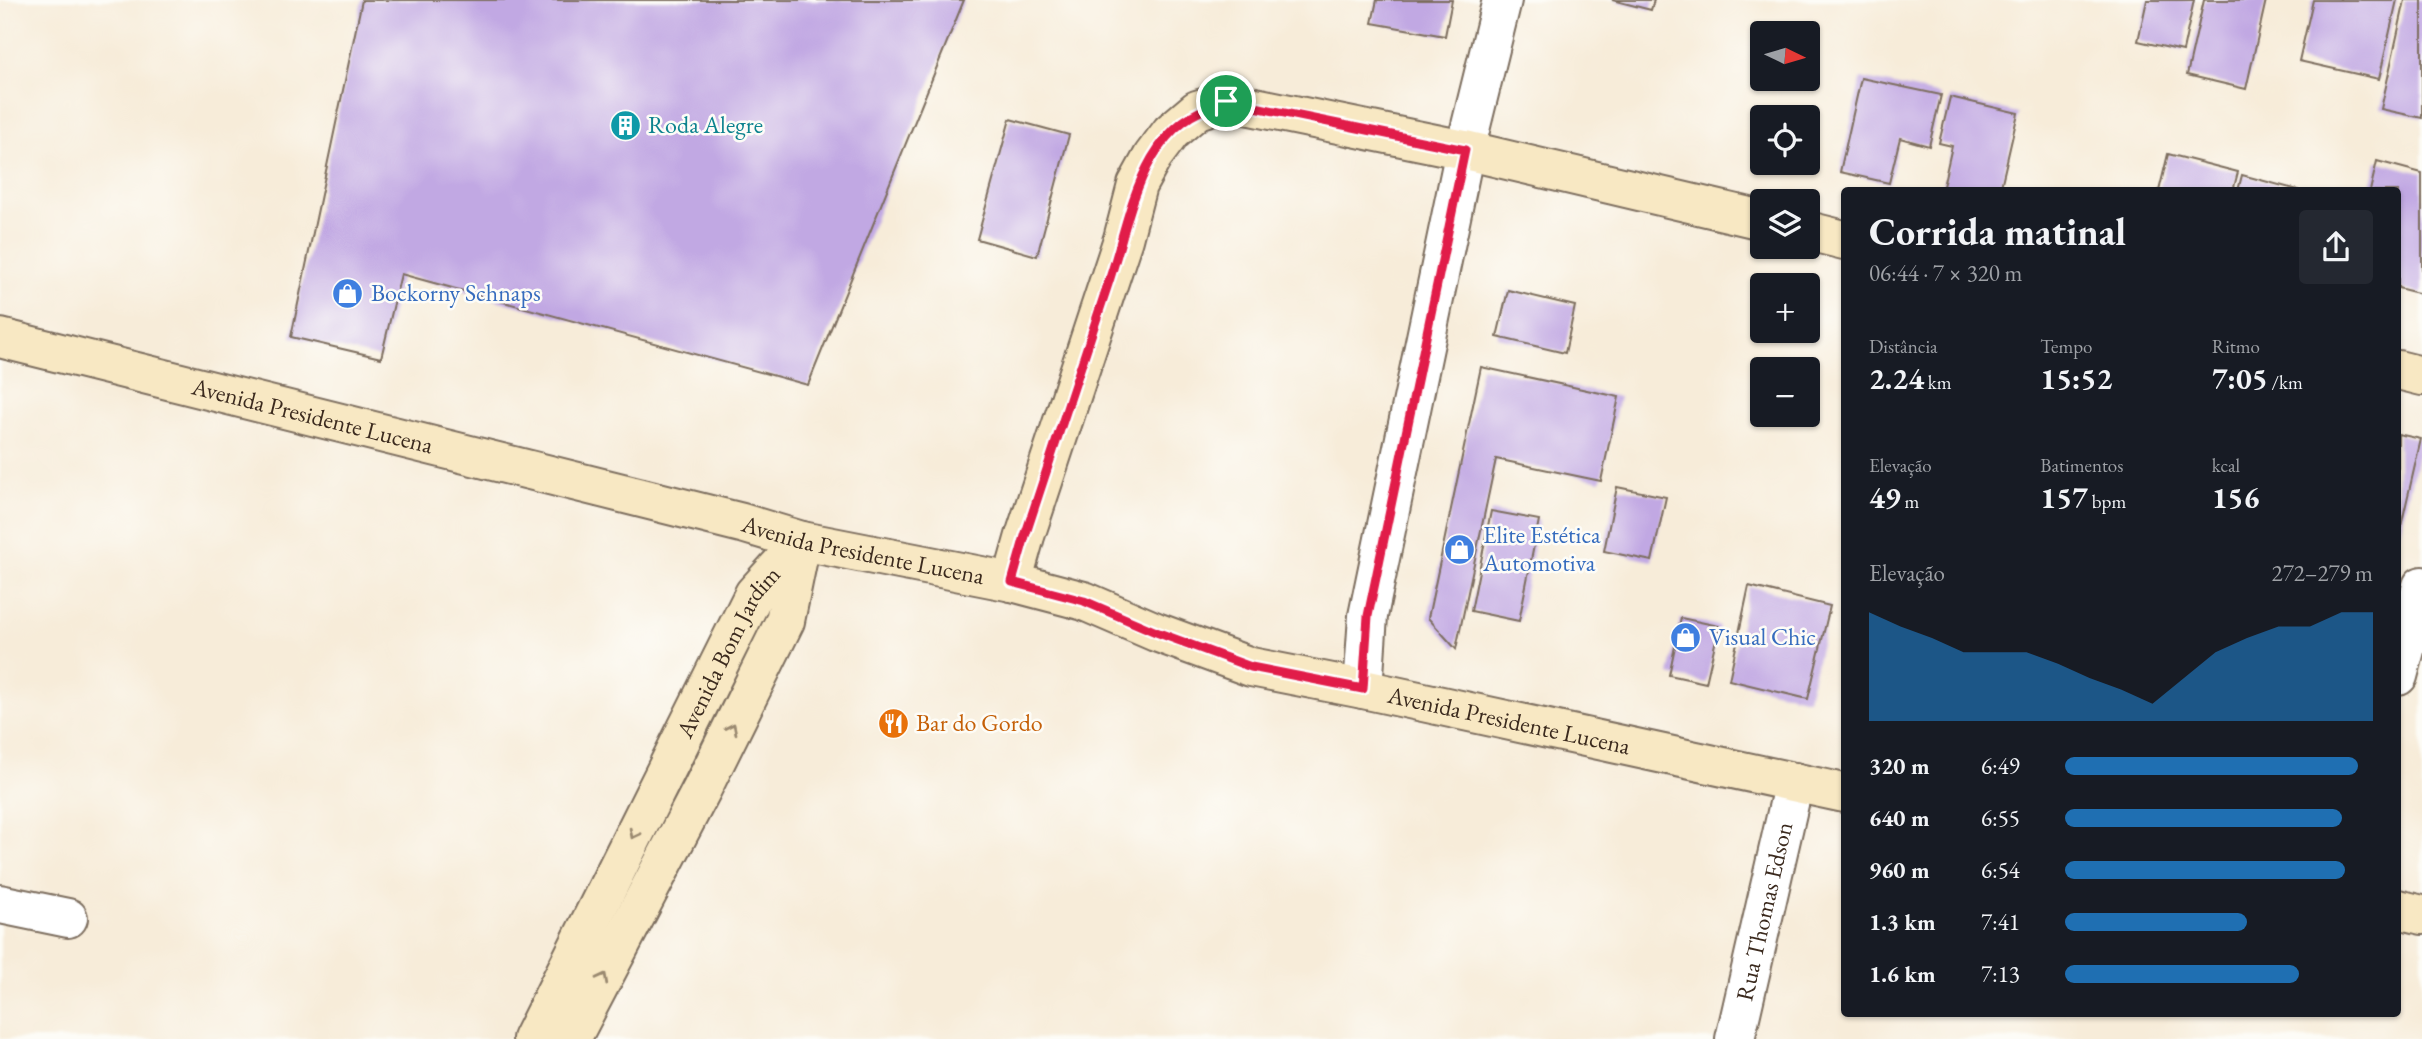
<!DOCTYPE html>
<html lang="pt">
<head>
<meta charset="utf-8">
<style>
  :root { --surface:#171b24; --page:#242831; --text:#f1f3f6; --muted:#9ea1a6; --accent:#1f6fb2 }
  body { margin:0; font-family:"EB Garamond",serif; background:var(--page); color:var(--text); height:100vh; display:flex; flex-direction:column; font-size:26px; white-space:nowrap }
  * { box-sizing:border-box; margin:0 }
  p { font-size:23px; color:var(--muted) }
  .icon { flex:none; width:38px; height:38px; fill:none; stroke:currentColor; stroke-width:2; stroke-linecap:round; stroke-linejoin:round }
  .map { position:relative; flex:1; overflow:hidden }
  .drawer { position:absolute; left:1841px; top:187px; width:560px; height:830px; display:flex; flex-direction:column; background:var(--surface); border-radius:7px; box-shadow:0 2px 5px #0004 }
  .drawer>* { flex:none }
  .needle { width:46px; rotate:95deg }
  .buttons { position:absolute; left:1750px; top:21px; display:grid; gap:14px }
  .buttons a { display:grid; place-items:center; width:70px; height:70px; border-radius:7px; background:var(--surface); box-shadow:0 2px 5px #0004; font-size:35px }
  .pin { position:absolute; display:grid; place-items:center; width:60px; height:60px; color:#fff; margin:-30px; border:4px solid #fff; border-radius:50%; box-shadow:0 2px 7px #0007 }
  .round { display:grid; place-items:center; flex:none; width:74px; height:74px; border-radius:7px; background:var(--page) }
  .summary { display:flex; align-items:center; justify-content:space-between; height:119px; padding:0 28px }
  h1 { font-size:38px; font-weight:700; line-height:52px }
  .figures { display:grid; grid-template-columns:repeat(3,1fr); gap:10px; height:119px; padding:7px 28px }
  .figures div { display:grid; align-content:center }
  .figures b { font-size:30px; font-weight:700 }
  .figures small { font-size:19px; font-weight:400 }
  .figures p { font-size:19px }
  .chart { height:196px; padding:14px 28px }
  .chart p { display:flex; justify-content:space-between }
  .chart svg { width:100%; height:126px; margin-top:7px; fill:var(--accent); opacity:.7 }
  ul { padding:0 28px; list-style:none; font-size:23px }
  li { display:grid; grid-template-columns:112px 84px 1fr; align-items:center; height:52px }
  li i { height:18px; border-radius:9px; background:var(--accent) }
  .map>svg:first-child { display:block }
</style>
</head>
<body>
<div class="map">
<svg width="2422" height="1039" viewBox="0 0 2422 1039">
  <rect width="100%" height="100%" fill="#fdfcf7"/>
  <filter id="ink" filterUnits="userSpaceOnUse"><feTurbulence type="fractalNoise" baseFrequency=".0143" numOctaves="2"/><feDisplacementMap in="SourceGraphic" scale="14" xChannelSelector="R" yChannelSelector="G"/><feConvolveMatrix kernelMatrix="1 2 1 2 8 2 1 2 1" color-interpolation-filters="sRGB"/></filter>
  <filter id="wash" filterUnits="userSpaceOnUse"><feTurbulence type="fractalNoise" baseFrequency=".00686" numOctaves="4" result="noise"/><feDisplacementMap in="SourceGraphic" scale="28" xChannelSelector="R" yChannelSelector="G"/><feGaussianBlur stdDeviation="1.57" result="paint"/><feColorMatrix in="noise" values="0 0 0 0 0 0 0 0 0 0 0 0 0 0 0 0 0 1.4 0 .05"/><feComposite in="paint" operator="in"/></filter>
  <g filter="url(#wash)">
    <rect width="100%" height="100%" fill="#f7ecd9"/>
    <g id="blocks">
      <g fill="#c1a8e3">
        <polygon points="362,0 964,0 808,385 401,274 381,358 291,337"/>
        <polygon points="1377,0 1452,0 1445,36 1372,23"/>
        <polygon points="1612,0 1654,0 1651,10"/>
        <polygon points="2147,0 2194,0 2183,51 2138,41"/>
        <polygon points="2204,0 2266,0 2246,89 2187,75"/>
        <polygon points="2313,0 2397,0 2379,79 2299,61"/>
        <polygon points="2405,0 2422,0 2422,118 2381,109"/>
        <polygon points="1861,78 1941,95 1929,146 1900,138 1889,183 1840,172"/>
        <polygon points="1950,97 2018,113 2000,191 1942,191 1952,146 1939,143"/>
        <polygon points="1010,119 1069,135 1037,256 977,239"/>
        <polygon points="2168,154 2238,172 2233,191 2159,191"/>
        <polygon points="2377,161 2422,173 2422,294 2398,288 2398,191 2370,191"/>
        <polygon points="2242,175 2298,190 2298,191 2238,191"/>
        <polygon points="1508,290 1575,306 1565,353 1497,337"/>
        <polygon points="1481,367 1619,397 1601,481 1496,459 1456,649 1428,618"/>
        <polygon points="2398,434 2421,439 2399,535 2398,534"/>
        <polygon points="1617,487 1666,497 1652,561 1604,551"/>
        <polygon points="1491,511 1539,520 1519,621 1471,611"/>
        <polygon points="1749,586 1830,606 1808,699 1729,680"/>
        <polygon points="1681,618 1719,626 1706,683 1669,675"/>
      </g>
    </g>
  </g>
  <g filter="url(#ink)">
    <use href="#blocks" fill-opacity="0" stroke="#7d6e5f" stroke-width="2"/>
    <g fill="none" stroke-linecap="round" stroke-linejoin="round">
      <defs>
        <g id="street">
          <polyline points="2398,676 2422,586"/>
          <polyline points="1363,689 1368,616 1465,150 1502,0"/>
          <polyline points="0,904 68,918"/>
          <path id="s1" d="M1735,1039L1794,782"/>
        </g>
        <g id="secondary">
          <polyline points="1808,231 1844,240"/>
          <path id="s2" d="M0,338L742,523L802,541L1012,582L1084,601L1156,632L1251,667L1363,689L1844,793"/>
          <polyline points="2398,370 2422,376"/>
          <polyline points="1012,582 1025,536 1123,239 1137,185 1153,156 1171,132 1197,110 1226,101 1465,150 1762,220"/>
          <polyline points="2398,909 2422,915"/>
          <path id="s3" d="M532,1039L754,594L802,541"/>
          <polyline points="571,1039 702,789 785,621 801,543"/>
        </g>
      </defs>
      <use href="#street" stroke="#7d6e5f" stroke-width="42"/>
      <use href="#secondary" stroke="#7d6e5f" stroke-width="42"/>
      <use href="#street" stroke="#fff" stroke-width="38"/>
      <use href="#secondary" stroke="#f8e8c3" stroke-width="38"/>
    </g>
    <defs><path id="oneway-chevron" d="M-2-3.5L2.5 0L-2 3.5" fill="none" stroke-width="1.6" stroke-linecap="round" stroke-linejoin="round" transform="scale(1.75)"/></defs>
    <g stroke="#9a8970">
      <use href="#oneway-chevron" transform="translate(732 728) rotate(-64)"/>
      <use href="#oneway-chevron" transform="translate(634 834) rotate(117)"/>
      <use href="#oneway-chevron" transform="translate(603 978) rotate(-62)"/>
    </g>
  </g>
  <g fill="none" stroke-linecap="round" stroke-linejoin="round" filter="url(#ink)">
    <defs>
      <path id="route" d="M1226,101L1465,150L1368,616L1363,689L1251,667L1156,632L1084,601L1012,582L1025,536C1054,450 1082,364 1110,278C1123,238 1131,194 1152,158C1171,126 1191,112 1226,101Z"/>
    </defs>
    <use href="#route" stroke="#fff" stroke-width="14"/>
    <use href="#route" stroke="#e11d48" stroke-width="9"/>
  </g>
  <defs>
    <symbol id="building-disc" viewBox="-11 -11 22 22"><circle r="9.5" fill="#0f9aa8" stroke="#fdfcf7"/><path d="M-4-6H4V6H1V3H-1V6H-4ZM-2.5-4.3h1.7v1.8h-1.7ZM.8-4.3h1.7v1.8H.8ZM-2.5-1h1.7V.8h-1.7ZM.8-1h1.7V.8H.8Z" fill="#fff"/></symbol>
    <symbol id="shop-disc" viewBox="-11 -11 22 22"><circle r="9.5" fill="#3f7fe0" stroke="#fdfcf7"/><path d="M-5-2.5h2.3a2.7 3.5 0 0 1 5.4 0H5L5.5 6h-11ZM-1.5-2.5h3a1.5 2.3 0 0 0-3 0Z" fill="#fff"/></symbol>
    <symbol id="restaurant-disc" viewBox="-11 -11 22 22"><circle r="9.5" fill="#e8710a" stroke="#fdfcf7"/><path d="M-5-6h1v4h1v-4h1v4h1v-4h1v5L-1.5 .5V6h-2V.5L-5-1ZM5-6V6H3V1.5H1.5Q1.5-4 5-6Z" fill="#fff"/></symbol>
  </defs>
  <g fill-rule="evenodd">
    <use href="#building-disc" x="608" y="108" width="35" height="35"/>
    <use href="#shop-disc" x="330" y="276" width="35" height="35"/>
    <use href="#shop-disc" x="1442" y="532" width="35" height="35"/>
    <use href="#shop-disc" x="1668" y="620" width="35" height="35"/>
    <use href="#restaurant-disc" x="876" y="706" width="35" height="35"/>
  </g>
  <g text-anchor="middle" stroke-width="5" stroke-linejoin="round" paint-order="stroke">
    <g font-size="24" fill="#0d838f" stroke="#fdfcf7" text-anchor="start">
      <text x="648" y="133">Roda Alegre</text>
    </g>
    <g font-size="24" fill="#366cbe" stroke="#fdfcf7" text-anchor="start">
      <text x="371" y="301">Bockorny Schnaps</text>
      <text x="1483" y="543">Elite Estética<tspan x="1483" dy="28">Automotiva</tspan></text>
      <text x="1709" y="645">Visual Chic</text>
    </g>
    <g font-size="24" fill="#3b2a1e" stroke="#fdfcf7">
      <text dy="8" stroke="none"><textPath href="#s2" startOffset="322">Avenida Presidente Lucena</textPath></text>
      <text dy="8" stroke="none"><textPath href="#s2" startOffset="889">Avenida Presidente Lucena</textPath></text>
      <text dy="8" stroke="none"><textPath href="#s3" startOffset="434">Avenida Bom Jardim</textPath></text>
      <text dy="8" stroke="none"><textPath href="#s2" startOffset="1559">Avenida Presidente Lucena</textPath></text>
      <text dy="8" stroke="none"><textPath href="#s1" startOffset="131">Rua Thomas Edson</textPath></text>
    </g>
    <g font-size="24" fill="#c56008" stroke="#fdfcf7" text-anchor="start">
      <text x="916" y="731">Bar do Gordo</text>
    </g>
  </g>
</svg>
<div class="buttons">
<a><svg class="needle" viewBox="-14 -14 28 28"><path d="M0-13l5 13h-10z" fill="#e53935"/><path d="M0 13l5-13h-10z" fill="#9ea1a6"/></svg></a>
<a><svg class="icon" aria-label="locate" viewBox="0 0 24 24"><circle cx="12" cy="12" r="6"/><path d="M12 2v4M12 18v4M2 12h4M18 12h4"/></svg></a>
<a><svg class="icon" aria-label="layers" viewBox="0 0 24 24"><path d="M12 4l9 5-9 5-9-5zM3 14l9 5 9-5"/></svg></a>
<a>+</a>
<a>−</a>
</div>
<div class="pin" style="left:1226px;top:101px;background:#1e9e55"><svg class="icon" aria-label="arrive" viewBox="0 0 24 24"><path d="M6 21V4h12l-3 4 3 4H6"/></svg></div>
<section class="drawer">
<div class="summary"><div><h1>Corrida matinal</h1><p>06:44 · 7 × 320 m</p></div><a class="round"><svg class="icon" aria-label="share" viewBox="0 0 24 24"><path d="M12 15V3M7 8l5-5 5 5M5 13v7h14v-7"/></svg></a></div>
<div class="figures">
<div><p>Distância</p><b>2.24<small> km</small></b></div>
<div><p>Tempo</p><b>15:52</b></div>
<div><p>Ritmo</p><b>7:05<small> /km</small></b></div>
</div>
<div class="figures">
<div><p>Elevação</p><b>49<small> m</small></b></div>
<div><p>Batimentos</p><b>157<small> bpm</small></b></div>
<div><p>kcal</p><b>156</b></div>
</div>
<div class="chart"><p><span>Elevação</span>272–279 m</p>
<svg viewBox="0 0 160 44" preserveAspectRatio="none"><path d="M0 44V6L10 11L20 15L30 20L40 20L50 20L60 24L70 29L80 33L90 38L100 29L110 20L120 15L130 11L140 11L150 6L160 6V44z"/></svg>
</div>
<ul>
<li><b>320 m</b>6:49<i style="width:95%"></i></li>
<li><b>640 m</b>6:55<i style="width:90%"></i></li>
<li><b>960 m</b>6:54<i style="width:91%"></i></li>
<li><b>1.3 km</b>7:41<i style="width:59%"></i></li>
<li><b>1.6 km</b>7:13<i style="width:76%"></i></li>
</ul>
</section>
</div>
</body>
</html>
